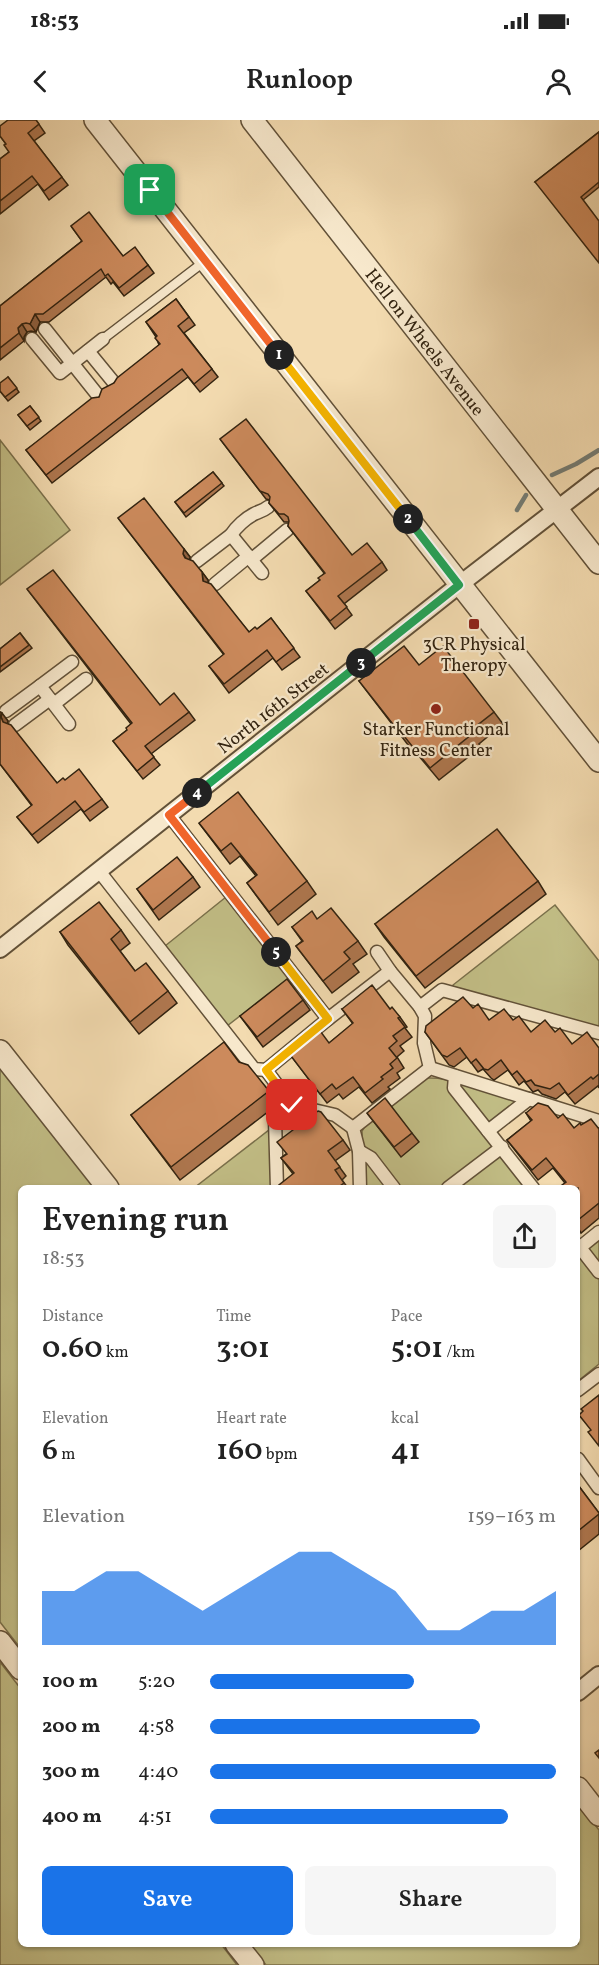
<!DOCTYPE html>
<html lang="en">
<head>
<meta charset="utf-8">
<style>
  :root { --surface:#fff; --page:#f6f6f6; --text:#222; --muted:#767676; --accent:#1a73e8 }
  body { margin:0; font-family:Vollkorn,serif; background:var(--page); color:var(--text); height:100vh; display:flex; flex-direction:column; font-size:22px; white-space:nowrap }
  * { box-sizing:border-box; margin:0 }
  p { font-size:20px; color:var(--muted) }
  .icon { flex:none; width:33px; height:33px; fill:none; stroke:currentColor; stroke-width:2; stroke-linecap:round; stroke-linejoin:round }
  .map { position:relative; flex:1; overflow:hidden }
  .drawer { position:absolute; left:18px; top:1065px; width:562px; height:762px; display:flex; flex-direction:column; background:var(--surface); border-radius:9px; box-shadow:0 2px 4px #0004 }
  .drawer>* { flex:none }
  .pin { position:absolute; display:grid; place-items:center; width:51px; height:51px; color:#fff; margin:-26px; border-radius:12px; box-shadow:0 3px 9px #0006 }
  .km { position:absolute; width:30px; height:30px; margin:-15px; border-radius:50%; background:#222; color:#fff; font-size:16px; line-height:30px; text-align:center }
  .round { display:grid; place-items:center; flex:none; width:63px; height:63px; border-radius:9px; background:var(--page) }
  .headline { display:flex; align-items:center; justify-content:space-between; height:102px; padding:0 24px }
  h1 { font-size:33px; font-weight:600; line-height:45px }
  .stats { display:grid; grid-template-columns:repeat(3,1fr); gap:9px; height:102px; padding:6px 24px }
  .stats div { display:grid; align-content:center }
  .stats b { font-size:30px; font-weight:600 }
  .stats small { font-size:16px; font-weight:400 }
  .stats p { font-size:16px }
  .chart { height:168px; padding:12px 24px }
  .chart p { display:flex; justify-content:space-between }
  .chart svg { width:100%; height:108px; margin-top:6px; fill:var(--accent); opacity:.7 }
  .action { display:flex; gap:12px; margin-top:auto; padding:12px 24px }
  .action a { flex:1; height:69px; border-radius:9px; background:var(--accent); color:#fff; font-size:24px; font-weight:600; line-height:69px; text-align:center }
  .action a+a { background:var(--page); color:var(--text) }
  ul { padding:0 24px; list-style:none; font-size:20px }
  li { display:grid; grid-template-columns:96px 72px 1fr; align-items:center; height:45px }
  li i { height:15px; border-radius:8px; background:var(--accent) }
  .status { display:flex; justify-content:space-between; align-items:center; height:42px; padding:0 30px; background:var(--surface); direction:ltr }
  .status svg { height:16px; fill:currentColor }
  header { display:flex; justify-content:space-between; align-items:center; height:78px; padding:0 24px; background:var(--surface); font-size:27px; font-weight:600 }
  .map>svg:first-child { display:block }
</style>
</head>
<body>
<div class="status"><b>18:53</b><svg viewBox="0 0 49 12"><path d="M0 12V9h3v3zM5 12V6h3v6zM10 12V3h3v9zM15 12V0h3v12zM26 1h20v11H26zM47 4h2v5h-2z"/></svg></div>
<header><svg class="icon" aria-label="back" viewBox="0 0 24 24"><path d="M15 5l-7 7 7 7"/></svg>Runloop<svg class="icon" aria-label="person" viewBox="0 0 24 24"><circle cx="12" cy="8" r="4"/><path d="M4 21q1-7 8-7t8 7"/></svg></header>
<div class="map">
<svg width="599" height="1845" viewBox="0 0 599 1845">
  <rect width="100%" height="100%" fill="#f3dbb0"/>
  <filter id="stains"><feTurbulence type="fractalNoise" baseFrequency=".00333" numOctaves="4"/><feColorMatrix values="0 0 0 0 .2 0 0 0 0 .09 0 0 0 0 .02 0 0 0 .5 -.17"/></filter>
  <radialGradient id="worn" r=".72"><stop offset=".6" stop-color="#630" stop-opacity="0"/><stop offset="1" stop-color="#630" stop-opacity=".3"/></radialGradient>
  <g fill="#c2be86" stroke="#7a704b" stroke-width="1.5">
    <polygon points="0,320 70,410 0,465"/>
    <polygon points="226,777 289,858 227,906 165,826"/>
    <polygon points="555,785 599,841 599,910 453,868 453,865"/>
    <polygon points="0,945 97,1068 21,1068 21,1529 0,1502"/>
    <path d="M428,958C455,957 491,973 517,982L482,1011L526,1068H363L362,1011L367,1003L422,960Z"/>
    <polygon points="269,1010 271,1011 273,1068 194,1068"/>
    <polygon points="599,1117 599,1244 578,1261 578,1134"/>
    <polygon points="0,1542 21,1569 21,1824 221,1824 237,1845 0,1845"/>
    <polygon points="578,1683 599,1710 599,1845 266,1845 250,1824 578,1824"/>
  </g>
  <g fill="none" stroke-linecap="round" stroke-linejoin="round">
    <g stroke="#747c74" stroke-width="4.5">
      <polyline points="552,355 576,344 599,330"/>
      <polyline points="517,390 526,375"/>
    </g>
    <defs>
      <polyline id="service" points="103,219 205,141"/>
      <g id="pedestrian">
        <polyline points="45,209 100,278"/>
        <polyline points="32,219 60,253 103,219"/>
        <polyline points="88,231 115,264"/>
        <path d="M231,415C236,407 246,398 254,394C260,391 263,391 268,387"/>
        <polyline points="251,440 287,410"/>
        <polyline points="197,441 231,415 262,453"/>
        <polyline points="215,464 249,436"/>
        <polyline points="54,584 86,559"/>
        <polyline points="6,591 40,566"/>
        <polyline points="69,604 40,566 72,542"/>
        <polyline points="15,605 50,579"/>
        <polyline points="169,695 328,899 266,950 292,985"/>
        <polyline points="99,751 254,949 266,950"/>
        <polyline points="377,832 390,851"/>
        <polyline points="328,899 390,851 420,887"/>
        <polyline points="430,948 424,923 425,896 420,887 442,870 599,913"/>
        <polyline points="455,956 454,968 533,1068"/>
        <polyline points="488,1011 529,979"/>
        <polyline points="359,1031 371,1038 394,1068"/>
        <polyline points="277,1068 275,1000 292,985 335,995 353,1008"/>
        <polyline points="360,1068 359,1031 353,1008 430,948 599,1001"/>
        <polyline points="448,1068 502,1027"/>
        <polyline points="578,1125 599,1152"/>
        <polyline points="578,1129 599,1112"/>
        <polyline points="578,1270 599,1254"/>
        <polyline points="578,1339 599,1368"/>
      </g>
      <g id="minor">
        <polyline points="0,829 459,465 599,357"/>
        <polyline points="578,1572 599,1555"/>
      </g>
      <g id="tertiary">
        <polyline points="95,0 599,641"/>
        <polyline points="252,0 599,443"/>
        <polyline points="0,931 108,1068"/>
        <polyline points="0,1522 21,1549"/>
        <polyline points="578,1668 599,1695"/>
        <polyline points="236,1824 253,1845"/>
      </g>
    </defs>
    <use href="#service" stroke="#625138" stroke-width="11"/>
    <use href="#pedestrian" stroke="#625138" stroke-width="15"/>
    <use href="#minor" stroke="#625138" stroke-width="20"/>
    <use href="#tertiary" stroke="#625138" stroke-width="24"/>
    <use href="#service" stroke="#f7e8cc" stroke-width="8"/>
    <use href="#pedestrian" stroke="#f7e8cc" stroke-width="12"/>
    <use href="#minor" stroke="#f7e8cc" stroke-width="16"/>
    <use href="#tertiary" stroke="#f7e8cc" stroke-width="21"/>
  </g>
  <g fill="#af774f" stroke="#322310" stroke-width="1.5">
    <polygon points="36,0 45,13 34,21 68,65 49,80 38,64 0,94 0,39 9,32 6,24 0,16"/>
    <polygon points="599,12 599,67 583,80 535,62"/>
    <polygon points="71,106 123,136 148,145 154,153 124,176 113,162 111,164 106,157 49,202 40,202 36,212 31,211 27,212 24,217 24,221 0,240 0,186 82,121"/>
    <polygon points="176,179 195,205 184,213 218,257 200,272 188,257 52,363 26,330 99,277 114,263 159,225 156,217 146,202"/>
    <polygon points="8,257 19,272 8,281 0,271"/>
    <polygon points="30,286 41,301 30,310 18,295"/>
    <polygon points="220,319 352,435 382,442 387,450 344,484 352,495 335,509 306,471 320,460 324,453 288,406 289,402 284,402 269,383 270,380 266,379"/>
    <polygon points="213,352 224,366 186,397 175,382"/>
    <polygon points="118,398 184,429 190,437 189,440 202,452 208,460 208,463 249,512 257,509 271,498 300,537 282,550 273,538 229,573 209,546 224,535"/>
    <polygon points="27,469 160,585 189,592 195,600 151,634 160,645 143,659 113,621 127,610 131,604"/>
    <polygon points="20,513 32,528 0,552 0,529"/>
    <polygon points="419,545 494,592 503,604 479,624 481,627 439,660 413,629 412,630 359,561"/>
    <polygon points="0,592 8,601 7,603 57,663 65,660 102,679 108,687 90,701 81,689 38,723 17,697 32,686 0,644"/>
    <polygon points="199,703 307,761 316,774 278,805 247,763 256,756 240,736 230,744"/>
    <polygon points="193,757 200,767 159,800 137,769"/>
    <polygon points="538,761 546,774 425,868 384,817 375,804"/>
    <polygon points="317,799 358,821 367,834 353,844 359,852 332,873 296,826 302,821 292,807"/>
    <polygon points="121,810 130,823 120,831 135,851 168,871 177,883 139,914 68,825 60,812"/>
    <polygon points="303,880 310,890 263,927 240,896"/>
    <polygon points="473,888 489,900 513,900 531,912 555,912 572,924 599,928 599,968 598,966 575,984 565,972 556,979 542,974 538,970 533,972 524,961 519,965 508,950 494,960 491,958 483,949 478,952 467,937 454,947 449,945 425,912"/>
    <polygon points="342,889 390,889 400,897 407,907 405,908 412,917 400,926 404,931 397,937 404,948 397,953 400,958 388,967 390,969 372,983 359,967 343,979 339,974 327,983 288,932 329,923 353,904"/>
    <polygon points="239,942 269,971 278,984 180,1060 131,995"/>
    <polygon points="367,993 412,1013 419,1022 401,1037"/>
    <polygon points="526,993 558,998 574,1008 581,1005 599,1009 599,1098 581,1113 578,1108 578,1068 565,1063 553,1048 538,1060 507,1020 531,1001"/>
    <polygon points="343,1020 350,1030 335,1041 346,1056 342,1060 348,1068 281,1068 293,1054 281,1038 286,1034"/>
    <polygon points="578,1365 599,1393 599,1414 578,1431"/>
  </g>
  <g fill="#8f6140" stroke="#322310" stroke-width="1.5">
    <polygon points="35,194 40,202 36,212 30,204"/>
    <polygon points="22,204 27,212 24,217 24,221 19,213 18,208"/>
    <polygon points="184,429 190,437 189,443 191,446 183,434"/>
    <polygon points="202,452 208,460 208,469 203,461"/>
    <polygon points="2,593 8,601 7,605 3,602 1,597"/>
  </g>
  <g fill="#cc8a5c" stroke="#322310" stroke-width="1.5">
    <polygon points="8,0 36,0 39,4 28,13 62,57 44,71 32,56 0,81 0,39 9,32 4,25 6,24 0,16 0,6"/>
    <polygon points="599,12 599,62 581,77 599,101 599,143 535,62"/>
    <polygon points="89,92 123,136 135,127 148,145 119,168 108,154 105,156 101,149 43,194 35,194 30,204 26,203 22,204 18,208 19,213 0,228 0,186 82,121 71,106"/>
    <polygon points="176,179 189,197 178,206 212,249 194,264 182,249 46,355 26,330 92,278 99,277 102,269 114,263 117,258 160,224 155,218 157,216 146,202"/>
    <polygon points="8,257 17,268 5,277 0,271 0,263"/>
    <polygon points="30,286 39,297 27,306 18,295"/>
    <polygon points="246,299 352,435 367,423 382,442 338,476 347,487 330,501 306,471 320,460 318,458 325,453 288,406 289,401 288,397 284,394 279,394 269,383 270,377 268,374 260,371 220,319"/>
    <polygon points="213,352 222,363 184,393 175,382"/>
    <polygon points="144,378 184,429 183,434 185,438 193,441 202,452 203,461 211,464 249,512 255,507 257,509 271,498 294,528 276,542 267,530 224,564 209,546 224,534 118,398"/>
    <polygon points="53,450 160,585 174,573 189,592 145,626 154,637 137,651 113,621 127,610 126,608 132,603 27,469"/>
    <polygon points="20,513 29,525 0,547 0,529"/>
    <polygon points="404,526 419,545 443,526 494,592 470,611 472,614 430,648 404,616 403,617 359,561"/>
    <polygon points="0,592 2,593 1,597 3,602 11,605 57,663 63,658 65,660 79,649 102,679 84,692 75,681 32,715 17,697 32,685 0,644"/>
    <polygon points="238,672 307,761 269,792 247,763 257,755 231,723 221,731 199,703"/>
    <polygon points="497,709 538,761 416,856 375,804"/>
    <polygon points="177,737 193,757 153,790 137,769"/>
    <polygon points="99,782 121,810 111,819 135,851 146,843 168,871 130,902 60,812"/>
    <polygon points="331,788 358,821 344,832 350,839 323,861 296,826 303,821 292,807 312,791 317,799"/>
    <polygon points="287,859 303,880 257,917 240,896"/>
    <polygon points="372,865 390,889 392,887 400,897 398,898 405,907 393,916 397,921 389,928 397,938 390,944 393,948 381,957 383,959 365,973 353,957 336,969 332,964 320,974 288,932 318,908 329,923 353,903 342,889"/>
    <polygon points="463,877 473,888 478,884 489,900 504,889 513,900 519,896 531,912 545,900 555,912 560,908 572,924 587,912 599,928 599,954 593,959 591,957 568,975 559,963 550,969 535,965 531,960 526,962 517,951 512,955 501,940 488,950 484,949 476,939 471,943 460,928 447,937 442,935 425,912 426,906"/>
    <polygon points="224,922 239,942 248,945 269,971 171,1047 131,995"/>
    <polygon points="385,978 412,1013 394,1027 367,993"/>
    <polygon points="538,983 548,986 558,998 563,994 574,1008 580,1003 581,1005 591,999 599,1009 599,1083 578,1100 578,1068 558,1068 566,1062 546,1038 532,1050 507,1020 532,1000 526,993"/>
    <polygon points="318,991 321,992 343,1020 328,1031 340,1047 335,1050 344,1063 337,1068 281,1068 279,1065 294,1053 281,1038 287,1034 277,1022"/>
    <polygon points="599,1275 599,1326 588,1312 591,1310 579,1295 583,1291 581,1289"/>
    <polygon points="578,1365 599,1393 599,1394 578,1411"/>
    <polygon points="599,1630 599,1638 595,1633"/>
  </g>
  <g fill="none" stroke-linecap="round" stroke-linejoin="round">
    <defs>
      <polyline id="split-1" points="150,70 279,235"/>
      <polyline id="split-2" points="279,235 408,399"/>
      <polyline id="split-3" points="361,543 459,465 408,399"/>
      <polyline id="split-4" points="197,673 361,543"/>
      <polyline id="split-5" points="197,673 169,695 276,832"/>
      <polyline id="split-6" points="276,832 328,899 266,950 292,985"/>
    </defs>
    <use href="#split-1" stroke="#fff" stroke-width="12"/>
    <use href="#split-2" stroke="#fff" stroke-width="12"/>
    <use href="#split-3" stroke="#fff" stroke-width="12"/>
    <use href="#split-4" stroke="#fff" stroke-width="12"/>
    <use href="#split-5" stroke="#fff" stroke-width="12"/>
    <use href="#split-6" stroke="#fff" stroke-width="12"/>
    <use href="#split-1" stroke="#f0652b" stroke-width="8"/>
    <use href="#split-2" stroke="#f5b400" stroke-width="8"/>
    <use href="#split-3" stroke="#22a559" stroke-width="8"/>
    <use href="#split-4" stroke="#22a559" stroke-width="8"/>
    <use href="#split-5" stroke="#f0652b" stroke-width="8"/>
    <use href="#split-6" stroke="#f5b400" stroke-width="8"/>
  </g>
  <g fill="#8f2418" stroke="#f7e8cc" stroke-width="2">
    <rect x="468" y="498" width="12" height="12" rx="3"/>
    <circle cx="436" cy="589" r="6"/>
  </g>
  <g text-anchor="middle" stroke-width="4.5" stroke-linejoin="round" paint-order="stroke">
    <g font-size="18" fill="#322310" stroke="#f7e8cc">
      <text transform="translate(425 222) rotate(52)" y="6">Hell on Wheels Avenue</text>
      <text transform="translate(273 588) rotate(-38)" y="6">North 16th Street</text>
    </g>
    <g font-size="18" fill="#322310" stroke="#f7e8cc">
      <text x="474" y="530">3CR Physical<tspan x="474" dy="21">Theropy</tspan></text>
      <text x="436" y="615">Starker Functional<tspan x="436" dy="21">Fitness Center</tspan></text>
    </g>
  </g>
  <rect width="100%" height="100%" filter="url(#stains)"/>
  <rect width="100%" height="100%" fill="url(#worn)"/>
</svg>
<div class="pin" style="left:150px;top:70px;background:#1e9e55"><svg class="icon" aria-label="arrive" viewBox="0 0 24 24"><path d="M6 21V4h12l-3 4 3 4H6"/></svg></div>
<div class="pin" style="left:292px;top:985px;background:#d93025"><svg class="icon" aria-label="check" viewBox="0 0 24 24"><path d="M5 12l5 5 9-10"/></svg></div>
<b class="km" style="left:279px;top:235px">1</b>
<b class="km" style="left:408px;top:399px">2</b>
<b class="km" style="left:361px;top:543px">3</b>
<b class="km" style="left:197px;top:673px">4</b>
<b class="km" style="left:276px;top:832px">5</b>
<section class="drawer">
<div class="headline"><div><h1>Evening run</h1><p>18:53</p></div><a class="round"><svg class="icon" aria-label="share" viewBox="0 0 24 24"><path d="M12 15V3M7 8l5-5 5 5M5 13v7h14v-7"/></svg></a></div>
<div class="stats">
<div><p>Distance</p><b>0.60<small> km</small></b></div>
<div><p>Time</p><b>3:01</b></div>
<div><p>Pace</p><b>5:01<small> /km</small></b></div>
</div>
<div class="stats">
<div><p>Elevation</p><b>6<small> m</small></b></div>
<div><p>Heart rate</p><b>160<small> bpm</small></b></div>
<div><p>kcal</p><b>41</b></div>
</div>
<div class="chart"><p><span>Elevation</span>159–163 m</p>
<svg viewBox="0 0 160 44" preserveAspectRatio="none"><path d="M0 44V22L10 22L20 14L30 14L40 22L50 30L60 22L70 14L80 6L90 6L100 14L110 22L120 38L130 38L140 30L150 30L160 22V44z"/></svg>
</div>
<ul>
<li><b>100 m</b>5:20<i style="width:59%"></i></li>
<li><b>200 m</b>4:58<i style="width:78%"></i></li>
<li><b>300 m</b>4:40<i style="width:100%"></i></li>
<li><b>400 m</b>4:51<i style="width:86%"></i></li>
</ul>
<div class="action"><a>Save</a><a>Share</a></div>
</section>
</div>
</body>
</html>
